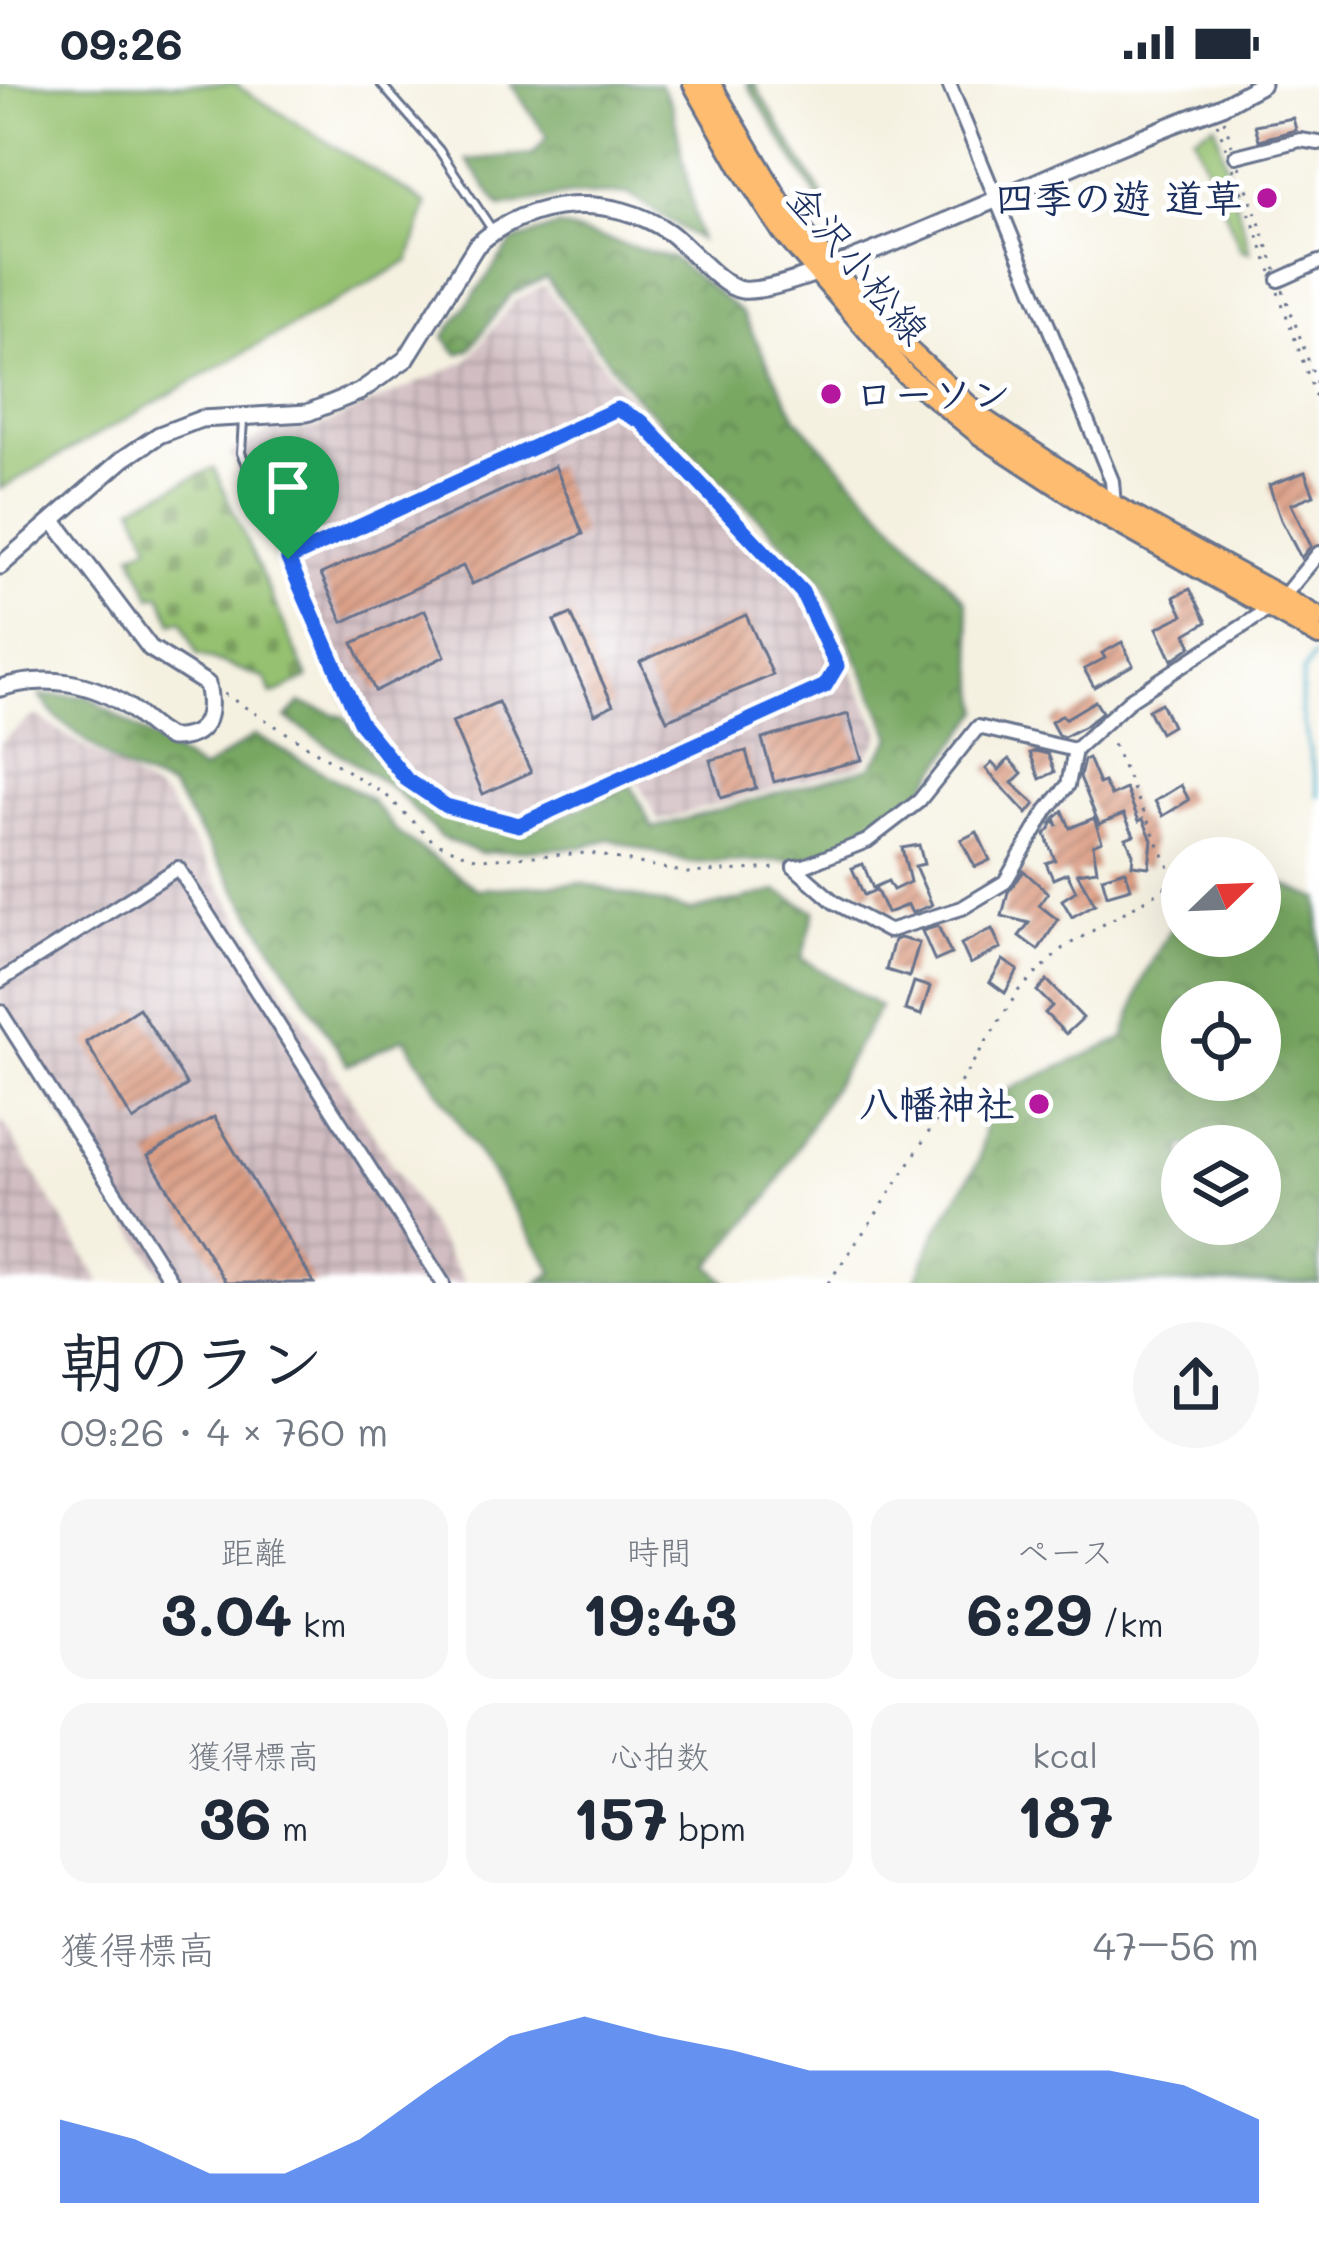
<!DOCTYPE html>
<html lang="ja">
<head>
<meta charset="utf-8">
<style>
  :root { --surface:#fff; --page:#f6f6f7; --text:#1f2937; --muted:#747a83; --accent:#2563eb }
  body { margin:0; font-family:Mali,"Klee One",sans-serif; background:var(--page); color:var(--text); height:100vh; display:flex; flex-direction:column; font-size:45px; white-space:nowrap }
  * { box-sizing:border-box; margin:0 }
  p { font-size:39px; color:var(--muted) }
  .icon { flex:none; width:66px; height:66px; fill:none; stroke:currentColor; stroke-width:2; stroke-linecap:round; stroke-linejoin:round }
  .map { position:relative; height:1199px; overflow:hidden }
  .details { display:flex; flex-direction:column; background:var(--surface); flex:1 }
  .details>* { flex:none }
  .needle { width:78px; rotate:67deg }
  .controls { position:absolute; left:1161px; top:753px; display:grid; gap:24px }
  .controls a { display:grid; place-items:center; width:120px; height:120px; border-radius:50%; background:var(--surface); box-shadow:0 12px 48px #0002; font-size:60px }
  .pin { position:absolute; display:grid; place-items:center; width:102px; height:102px; color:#fff; margin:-123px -51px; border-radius:50% 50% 50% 0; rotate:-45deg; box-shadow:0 0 12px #0007 }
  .pin .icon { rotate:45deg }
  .round { display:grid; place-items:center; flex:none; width:126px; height:126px; border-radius:63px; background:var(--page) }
  .head { display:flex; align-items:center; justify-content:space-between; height:204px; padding:0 60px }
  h1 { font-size:66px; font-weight:700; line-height:90px }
  .figures { display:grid; grid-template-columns:repeat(3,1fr); gap:18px; height:204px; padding:12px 60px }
  .figures div { display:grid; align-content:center; border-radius:30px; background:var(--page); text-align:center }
  .figures b { font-size:60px; font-weight:700 }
  .figures small { font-size:33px; font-weight:400 }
  .figures p { font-size:33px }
  .chart { height:336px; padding:24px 60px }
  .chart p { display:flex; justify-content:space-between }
  .chart svg { width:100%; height:216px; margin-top:12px; fill:var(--accent); opacity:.7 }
  .status { display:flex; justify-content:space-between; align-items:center; height:84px; padding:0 60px; background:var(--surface); direction:ltr }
  .status svg { height:33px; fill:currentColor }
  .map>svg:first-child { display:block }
</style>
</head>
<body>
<div class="status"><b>09:26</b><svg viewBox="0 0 49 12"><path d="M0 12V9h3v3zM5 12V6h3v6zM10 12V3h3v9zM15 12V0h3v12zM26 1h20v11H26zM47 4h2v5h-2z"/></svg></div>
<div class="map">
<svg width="1319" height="1199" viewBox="0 0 1319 1199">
  <defs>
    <pattern id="industrial-grid" width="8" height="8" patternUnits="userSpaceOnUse" patternTransform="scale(3)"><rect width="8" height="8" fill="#d2bec2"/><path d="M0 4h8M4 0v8" fill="none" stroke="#aa9ba1"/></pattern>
    <pattern id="forest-crowns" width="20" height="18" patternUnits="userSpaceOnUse" patternTransform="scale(3)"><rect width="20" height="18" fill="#78a762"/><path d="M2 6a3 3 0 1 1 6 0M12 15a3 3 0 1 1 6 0" fill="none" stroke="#628854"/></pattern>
    <pattern id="cemetery-stones" width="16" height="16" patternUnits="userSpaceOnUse" patternTransform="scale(3)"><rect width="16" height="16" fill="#95c16f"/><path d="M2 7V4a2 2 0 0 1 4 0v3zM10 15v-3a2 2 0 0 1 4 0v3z" fill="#799d5e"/></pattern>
    <pattern id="building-hatch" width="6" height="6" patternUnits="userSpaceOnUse" patternTransform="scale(3)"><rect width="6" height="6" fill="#db9d83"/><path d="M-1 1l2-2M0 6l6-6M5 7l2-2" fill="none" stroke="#b1806e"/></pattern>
  </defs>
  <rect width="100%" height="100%" fill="#fff"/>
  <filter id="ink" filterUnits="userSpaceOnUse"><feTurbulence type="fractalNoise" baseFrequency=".00833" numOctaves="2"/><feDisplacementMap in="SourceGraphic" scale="24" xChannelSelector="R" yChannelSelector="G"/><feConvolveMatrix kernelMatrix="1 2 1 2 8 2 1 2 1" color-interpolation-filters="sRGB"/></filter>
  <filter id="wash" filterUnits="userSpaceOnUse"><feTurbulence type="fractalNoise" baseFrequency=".004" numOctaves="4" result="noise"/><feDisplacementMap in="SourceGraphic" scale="48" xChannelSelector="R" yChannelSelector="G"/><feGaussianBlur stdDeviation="2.7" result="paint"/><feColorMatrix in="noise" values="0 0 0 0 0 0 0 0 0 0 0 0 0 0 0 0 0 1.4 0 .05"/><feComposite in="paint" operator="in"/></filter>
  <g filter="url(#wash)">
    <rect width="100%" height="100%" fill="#f5f1e1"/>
    <g fill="url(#industrial-grid)">
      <polygon points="544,201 627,312 812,504 881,650 863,680 658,737 637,696 519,745 438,726 379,673 353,638 230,369 268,348 319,343 467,277 514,217"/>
      <polygon points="35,631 166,714 465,1199 167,1199 0,934 0,658"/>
      <polygon points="0,1033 101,1199 0,1199"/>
    </g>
    <g fill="#95c16f" stroke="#587866" stroke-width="3">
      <polygon points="0,0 234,0 427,120 409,177 0,405"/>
      <polygon points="1215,40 1250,168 1241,166 1194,52"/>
    </g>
    <g fill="url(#forest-crowns)" stroke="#4a6b60" stroke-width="3" fill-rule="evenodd">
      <polygon points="511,0 660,0 672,21 700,156 628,110 568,111 500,123 467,76 533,70 547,53"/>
      <polygon points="747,0 754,0 824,114 826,128"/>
      <polygon points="558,142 673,174 742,229 797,335 966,517 981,626 917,712 864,751 803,776 690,779 609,755 582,763 480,769 440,753 395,706 286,634 300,619 344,633 379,680 433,730 519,751 631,701 653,744 871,683 892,653 822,497 633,310 546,194 510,211 469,266 458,270 444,253 512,158"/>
      <polygon points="40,612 87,612 202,687 255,651 369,714 399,750 477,805 581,799 691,827 777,807 815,827 802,874 880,923 769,1113 710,1182 727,1199 538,1199 554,1188 404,954 348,981 171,704 122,685 56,633"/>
      <path d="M1260,791L1319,815V1199H915L935,1150L979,1076L990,1014L1124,954L1144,892L1182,824V852H1260ZM1182,918H1260V996H1182ZM1182,1062H1260V1140H1182Z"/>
    </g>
    <polygon fill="url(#cemetery-stones)" stroke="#587866" stroke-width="3" points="214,384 308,594 272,611 266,595 197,570 182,536 173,539 160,510 151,513 132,469 150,460 133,422"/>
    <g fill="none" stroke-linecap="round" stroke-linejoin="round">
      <polyline stroke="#45abc4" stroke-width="4.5" points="1313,573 1303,589 1301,627 1319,712"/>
    </g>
    <g id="blocks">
      <g fill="url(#building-hatch)">
        <polygon points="1293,34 1296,46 1259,56 1255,41"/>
        <polygon points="555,382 583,450 472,500 463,482 343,538 321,490"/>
        <polygon points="1305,388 1314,411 1291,420 1311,462 1301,474 1281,436 1269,401"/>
        <polygon points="1190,505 1207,538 1186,550 1192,562 1172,576 1157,544 1183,531 1174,513"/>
        <polygon points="425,526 445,572 375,607 353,559"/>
        <polygon points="571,530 613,621 595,630 554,537"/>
        <polygon points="746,531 773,591 667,636 640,578"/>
        <polygon points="1122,558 1133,581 1094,603 1084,585 1105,574 1102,569"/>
        <polygon points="1095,617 1102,628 1085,642 1064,653 1058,651 1051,638 1062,631 1065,635"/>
        <polygon points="498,618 531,688 483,710 452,638"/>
        <polygon points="1161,619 1172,642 1160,649 1148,626"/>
        <polygon points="848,630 862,676 774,698 762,655"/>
        <polygon points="746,667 756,704 721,714 710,676"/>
        <polygon points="1035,667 1048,670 1055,688 1040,695 1030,669"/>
        <polygon points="1088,674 1099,700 1104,698 1111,712 1126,705 1139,737 1143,735 1152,756 1149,783 1132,781 1133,770 1126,754 1134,751 1124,730 1099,740 1080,693 1084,676"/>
        <polygon points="1009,675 1022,689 1012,699 1035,720 1027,730 986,685 992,679 999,686"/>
        <polygon points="1181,701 1189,716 1163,732 1155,717"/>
        <polygon points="1063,727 1070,744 1094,734 1102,757 1093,761 1097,786 1077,789 1095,820 1072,833 1062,816 1076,807 1067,789 1053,795 1046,779 1055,776 1045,750 1050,745 1053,737 1058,742 1055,734"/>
        <polygon points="977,748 990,776 975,783 961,756"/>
        <polygon points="919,761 924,780 915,782 932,821 912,829 908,821 887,829 875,803 888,797 893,806 910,798 902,764"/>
        <polygon points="863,780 874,807 864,811 852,784"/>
        <polygon points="1125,786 1131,804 1107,811 1102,793"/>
        <polygon points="1024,787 1048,809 1039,821 1058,836 1038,866 1019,852 1029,839 1002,832 1008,808"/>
        <polygon points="938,842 951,870 935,877 922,847"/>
        <polygon points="992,845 1001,864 970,880 961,860"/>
        <polygon points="900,854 919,859 909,893 886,886 894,856"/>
        <polygon points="1003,876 1018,886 1005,909 990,898"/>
        <polygon points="1047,896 1083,934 1066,950 1045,929 1052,922 1037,907"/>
        <polygon points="914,898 930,903 921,931 905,926"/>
        <polygon points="139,924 187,1001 133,1037 86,958"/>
        <polygon points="214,1033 314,1199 226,1199 148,1072"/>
      </g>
    </g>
  </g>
  <g filter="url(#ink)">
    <use href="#blocks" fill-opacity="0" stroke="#67738c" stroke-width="3"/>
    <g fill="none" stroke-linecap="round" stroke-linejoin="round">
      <defs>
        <g id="service">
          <polyline points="381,0 439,66 493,147"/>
          <polyline points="243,336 241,369 360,638 406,695 446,722 519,741 825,602 837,582 803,508 642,337 617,325 288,475"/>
        </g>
        <g id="minor">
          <polyline points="949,0 1112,397 1114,421"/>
          <polyline points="1236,72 1300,56 1319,59"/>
          <polyline points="1279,196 1319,178"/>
          <polyline points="794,783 804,782 867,757 919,717 978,643 1075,666 1131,615 1269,525 1283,513 1319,469"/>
          <polyline points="794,783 834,818 888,847 962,824 1005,798 1047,726 1068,701 1075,666"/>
          <polyline points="0,897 178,784 443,1199"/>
          <polyline points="0,927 172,1199"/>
        </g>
        <g id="tertiary">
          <path d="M0,482L123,375L159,351L201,335L307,329L359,308L406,275L476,162C529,113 612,108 670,149C689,163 720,203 742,206C768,209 830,184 856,174C978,127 1097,67 1220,23L1262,0"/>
          <path d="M0,604C45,590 92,597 131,625C144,635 155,647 170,654C207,655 214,632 207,600L150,564L54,437"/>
        </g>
        <g id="primary">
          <polyline points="693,0 742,86 782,148 906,291 981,352 1099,429 1319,552"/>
          <polyline points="711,0 781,119 831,183 886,245 984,335 1114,421 1319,533"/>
        </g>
      </defs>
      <use href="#service" stroke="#67738c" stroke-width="12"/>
      <use href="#minor" stroke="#67738c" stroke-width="18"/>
      <use href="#tertiary" stroke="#67738c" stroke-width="21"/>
      <use href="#primary" stroke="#67738c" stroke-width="24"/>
      <g stroke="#67738c" stroke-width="3" stroke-dasharray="3 9" stroke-linecap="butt">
        <polyline points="1224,36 1232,61"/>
        <polyline points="1217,39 1226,64"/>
        <polyline points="1239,82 1276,186"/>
        <polyline points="1233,84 1271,188"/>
        <polyline points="1283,206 1319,306"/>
        <polyline points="1278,208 1319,322"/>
        <polyline points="224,610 386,711 434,758 478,775 590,769 687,789 779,784"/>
        <polyline points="828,1199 885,1117 1019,906 1063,864 1164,805 1172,790 1110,654"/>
      </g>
      <use href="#service" stroke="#fff" stroke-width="6"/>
      <use href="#minor" stroke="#fff" stroke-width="12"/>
      <use href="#tertiary" stroke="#fff" stroke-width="15"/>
      <use href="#primary" stroke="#fdbc70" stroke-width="18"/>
    </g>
  </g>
  <g fill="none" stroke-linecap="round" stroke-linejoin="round" filter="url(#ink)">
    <defs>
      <polygon id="route" points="617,325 642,338 802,508 837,582 825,602 519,741 446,722 406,695 360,638 288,475"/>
    </defs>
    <use href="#route" stroke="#fff" stroke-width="24"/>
    <use href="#route" stroke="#2563eb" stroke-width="15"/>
  </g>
  <g fill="#b5179e" stroke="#fff" stroke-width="4.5">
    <circle cx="1267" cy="114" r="12"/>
    <circle cx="831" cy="310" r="12"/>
    <circle cx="1039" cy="1020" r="12"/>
  </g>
  <g text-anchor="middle" stroke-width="10" stroke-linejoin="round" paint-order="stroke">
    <g font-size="39" font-weight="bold" fill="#1b2f5e" stroke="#fff" text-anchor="end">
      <text x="1243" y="128">四季の遊 道草</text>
      <text x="855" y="324" text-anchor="start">ローソン</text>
      <text x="1015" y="1034">八幡神社</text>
    </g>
    <g font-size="39" fill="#1b2f5e" stroke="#fff">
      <text transform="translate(858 180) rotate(50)" y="14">金沢小松線</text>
    </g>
  </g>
</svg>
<div class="controls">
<a><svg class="needle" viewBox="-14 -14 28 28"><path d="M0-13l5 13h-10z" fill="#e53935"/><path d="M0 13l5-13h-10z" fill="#747a83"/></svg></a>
<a><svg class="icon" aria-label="locate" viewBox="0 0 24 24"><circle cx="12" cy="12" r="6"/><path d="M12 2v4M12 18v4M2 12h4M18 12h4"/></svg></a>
<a><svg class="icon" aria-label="layers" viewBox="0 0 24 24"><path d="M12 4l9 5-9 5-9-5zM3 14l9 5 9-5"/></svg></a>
</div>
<div class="pin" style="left:288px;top:475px;background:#1e9e55"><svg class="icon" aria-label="arrive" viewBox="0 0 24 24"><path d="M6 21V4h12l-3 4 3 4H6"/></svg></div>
</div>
<section class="details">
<div class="head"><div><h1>朝のラン</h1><p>09:26 · 4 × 760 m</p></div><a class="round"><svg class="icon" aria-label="share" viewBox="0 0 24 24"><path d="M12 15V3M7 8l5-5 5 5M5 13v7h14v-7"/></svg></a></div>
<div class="figures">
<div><p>距離</p><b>3.04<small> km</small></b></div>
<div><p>時間</p><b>19:43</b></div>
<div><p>ペース</p><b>6:29<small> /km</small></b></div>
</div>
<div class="figures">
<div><p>獲得標高</p><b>36<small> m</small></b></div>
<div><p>心拍数</p><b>157<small> bpm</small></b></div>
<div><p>kcal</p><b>187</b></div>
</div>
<div class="chart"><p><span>獲得標高</span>47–56 m</p>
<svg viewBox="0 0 160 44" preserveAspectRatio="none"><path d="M0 44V27L10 31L20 38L30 38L40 31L50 20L60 10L70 6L80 10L90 13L100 17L110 17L120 17L130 17L140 17L150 20L160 27V44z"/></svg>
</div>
</section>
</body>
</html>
